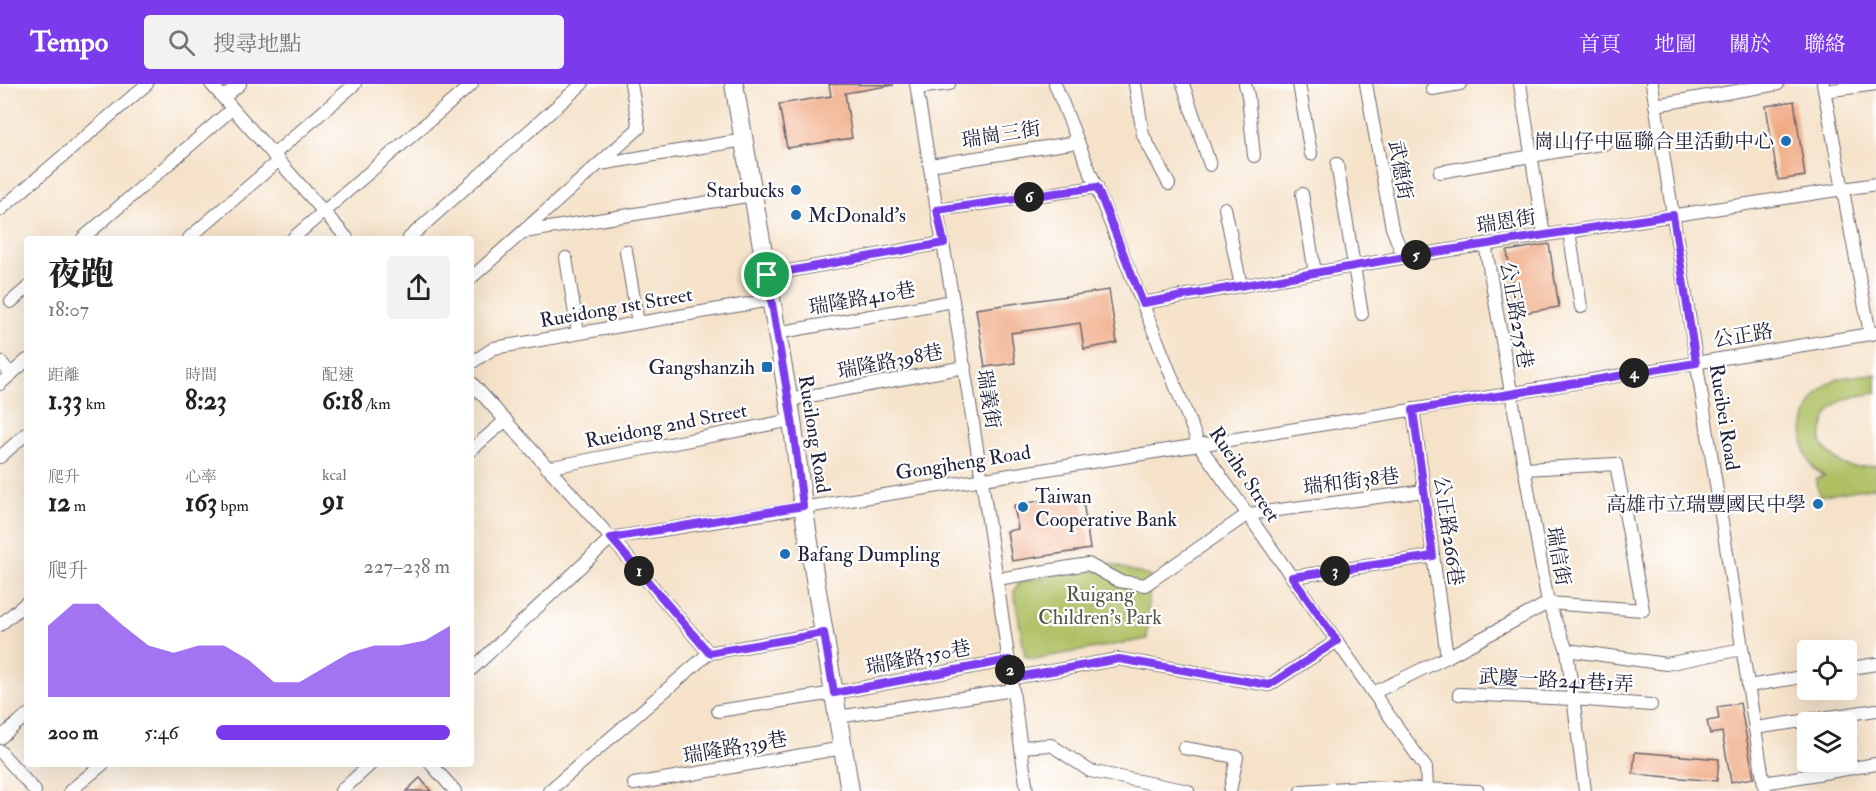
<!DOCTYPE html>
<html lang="zh-TW">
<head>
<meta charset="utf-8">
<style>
  :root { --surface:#fff; --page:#f2f2f2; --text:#222; --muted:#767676; --accent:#7c3aed }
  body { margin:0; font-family:"IM FELL Double Pica","Noto Serif TC",serif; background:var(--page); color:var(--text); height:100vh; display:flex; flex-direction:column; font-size:22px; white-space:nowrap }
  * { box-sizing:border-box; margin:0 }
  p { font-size:20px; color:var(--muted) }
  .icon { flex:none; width:33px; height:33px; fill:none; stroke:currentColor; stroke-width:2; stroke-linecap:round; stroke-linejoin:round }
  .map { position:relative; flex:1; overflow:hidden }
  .side { position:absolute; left:24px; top:152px; width:450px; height:531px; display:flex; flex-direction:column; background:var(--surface); border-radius:6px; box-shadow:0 6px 24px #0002 }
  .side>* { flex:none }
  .controls { position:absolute; left:1797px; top:556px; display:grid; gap:12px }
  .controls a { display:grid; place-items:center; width:60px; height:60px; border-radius:6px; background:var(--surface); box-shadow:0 6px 24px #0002; font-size:30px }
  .pin { position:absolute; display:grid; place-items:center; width:51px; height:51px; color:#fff; margin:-26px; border:3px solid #fff; border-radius:50%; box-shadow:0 2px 6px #0007 }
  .km { position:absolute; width:30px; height:30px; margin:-15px; border-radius:50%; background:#222; color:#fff; font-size:16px; line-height:30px; text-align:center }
  .round { display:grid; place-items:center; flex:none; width:63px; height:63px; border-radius:6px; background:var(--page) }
  .overview { display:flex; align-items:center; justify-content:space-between; height:102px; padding:0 24px }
  h1 { font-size:33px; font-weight:800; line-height:45px }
  .figures { display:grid; grid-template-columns:repeat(3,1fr); gap:9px; height:102px; padding:6px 24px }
  .figures div { display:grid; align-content:center }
  .figures b { font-size:26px; font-weight:800 }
  .figures small { font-size:16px; font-weight:400 }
  .figures p { font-size:16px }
  .chart { height:168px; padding:12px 24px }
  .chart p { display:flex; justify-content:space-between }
  .chart svg { width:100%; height:108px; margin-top:6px; fill:var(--accent); opacity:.7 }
  ul { padding:0 24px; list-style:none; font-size:20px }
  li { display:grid; grid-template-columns:96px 72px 1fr; align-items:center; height:45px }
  li i { height:15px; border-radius:8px; background:var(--accent) }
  header { display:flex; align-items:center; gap:36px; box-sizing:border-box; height:84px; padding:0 30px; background:var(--accent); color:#fff }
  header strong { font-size:28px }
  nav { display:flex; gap:33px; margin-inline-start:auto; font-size:21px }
  .search { width:420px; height:54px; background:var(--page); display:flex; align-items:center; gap:15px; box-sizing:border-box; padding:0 21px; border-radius:6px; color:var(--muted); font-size:22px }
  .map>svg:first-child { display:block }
</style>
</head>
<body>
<header>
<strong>Tempo</strong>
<div class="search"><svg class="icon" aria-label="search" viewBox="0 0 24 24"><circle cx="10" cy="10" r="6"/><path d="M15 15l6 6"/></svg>搜尋地點</div>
<nav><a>首頁</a><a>地圖</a><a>關於</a><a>聯絡</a></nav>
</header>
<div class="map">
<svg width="1876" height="707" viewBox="0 0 1876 707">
  <rect width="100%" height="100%" fill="#fff"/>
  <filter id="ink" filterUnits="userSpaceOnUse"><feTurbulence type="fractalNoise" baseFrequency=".0167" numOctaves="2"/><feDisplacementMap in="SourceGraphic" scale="12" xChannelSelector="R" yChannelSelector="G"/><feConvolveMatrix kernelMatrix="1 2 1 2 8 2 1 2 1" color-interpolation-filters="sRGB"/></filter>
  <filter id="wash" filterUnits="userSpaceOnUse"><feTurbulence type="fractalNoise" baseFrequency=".008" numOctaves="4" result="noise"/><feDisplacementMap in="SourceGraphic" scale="24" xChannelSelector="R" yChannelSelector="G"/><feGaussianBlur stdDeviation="1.35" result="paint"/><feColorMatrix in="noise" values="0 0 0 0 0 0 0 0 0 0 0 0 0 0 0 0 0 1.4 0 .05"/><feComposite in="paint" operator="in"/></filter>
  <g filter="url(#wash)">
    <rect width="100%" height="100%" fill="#f5e2c9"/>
    <g fill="#aebf62" stroke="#68704e" stroke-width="1.5">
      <path d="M1876,290V309C1841,314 1823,318 1821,359C1840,383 1846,386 1876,381V403L1819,412L1816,394L1824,392C1819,389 1813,384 1810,379C1794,353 1807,310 1834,296C1843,292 1865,291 1876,290Z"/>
      <polygon points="1106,479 1150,492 1147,555 1034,575 1025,572 1014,507 1020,498"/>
    </g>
    <g id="blocks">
      <g fill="#f0ab85">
        <polygon points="829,0 894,1 845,9 852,54 787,64 779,20 831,12"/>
        <polygon points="1794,17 1805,92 1778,96 1766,22"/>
        <polygon points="1549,160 1559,223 1517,230 1507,167"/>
        <polygon points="1109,206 1117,259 1084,265 1080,239 1011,249 1015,279 985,283 976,225"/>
        <polygon points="1082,410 1090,465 1012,477 1007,447 1018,445 1014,421"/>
        <polygon points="1740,619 1754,694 1731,698 1722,648 1710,650 1707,637 1719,635 1717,623"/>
        <polygon points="1635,668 1719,675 1717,697 1633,690"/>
        <polygon points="420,694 431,707 406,707"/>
      </g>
    </g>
  </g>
  <g filter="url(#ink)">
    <use href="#blocks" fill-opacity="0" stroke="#6c656d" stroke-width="1.5"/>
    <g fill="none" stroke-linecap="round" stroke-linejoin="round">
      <defs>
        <g id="street">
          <polyline points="211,0 347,154"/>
          <polyline points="916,0 937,126"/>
          <polyline points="1055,0 1199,361 1426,684 1427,704"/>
          <polyline points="1135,0 1143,51 1169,100"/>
          <polyline points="1183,0 1210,81"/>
          <polyline points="1245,0 1248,12 1254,72"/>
          <polyline points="1299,0 1311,70"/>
          <polyline points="1366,0 1392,144 1400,164 1411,172"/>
          <polyline points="1520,0 1544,151"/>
          <polyline points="1652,0 1765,707"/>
          <polyline points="1823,0 1870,250"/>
          <polyline points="917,4 949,0"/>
          <polyline points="1432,5 1460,0"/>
          <polyline points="1825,7 1876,0"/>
          <polyline points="223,14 240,0"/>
          <polyline points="1655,21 1778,0"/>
          <polyline points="273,71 355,0"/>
          <polyline points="600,80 744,56"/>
          <polyline points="1337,80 1362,230"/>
          <polyline points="930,81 1078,58"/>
          <polyline points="1440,88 1606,59"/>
          <polyline points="1302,110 1315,189"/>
          <polyline points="1225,124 1241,202"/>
          <polyline points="0,126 147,0"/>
          <polyline points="1569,147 1581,223"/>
          <polyline points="524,148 753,111"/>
          <polyline points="83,154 232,25"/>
          <polyline points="189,154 278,77"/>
          <polyline points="293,154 472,0"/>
          <polyline points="409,154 582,0"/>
          <polyline points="1485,160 1548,519 1567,566 1585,707"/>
          <polyline points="626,167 638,239"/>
          <polyline points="566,174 578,249"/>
          <polyline points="767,191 943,159"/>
          <polyline points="471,194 639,44 631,0"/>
          <polyline points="11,218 27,204"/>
          <polyline points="1143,219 1411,172 1876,100"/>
          <polyline points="777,249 953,217"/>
          <polyline points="0,277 11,290"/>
          <polyline points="471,279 494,264 771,216"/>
          <polyline points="471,298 611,454 709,569"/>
          <polyline points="0,300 27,276"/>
          <polyline points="788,316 965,283"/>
          <polyline points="1413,325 1447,573"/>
          <polyline points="471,366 506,336"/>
          <polyline points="0,373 27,349"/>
          <polyline points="547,384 792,336"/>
          <polyline points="1524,385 1616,380 1643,526 1548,519"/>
          <polyline points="1292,493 1433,472"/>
          <polyline points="998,495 1088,480 1119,497 1145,501 1248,430 1424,407"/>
          <polyline points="0,541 27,518"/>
          <polyline points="1567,566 1666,580 1742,565"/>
          <polyline points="1846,585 1876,580"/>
          <polyline points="471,586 611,454 1199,361 1876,249"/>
          <polyline points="1012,594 1119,575 1269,601 1337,557"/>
          <polyline points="1748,602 1808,592"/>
          <polyline points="1373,609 1447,573 1548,519"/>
          <polyline points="1459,610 1573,615 1651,621"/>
          <polyline points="718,627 834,609 1009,576"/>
          <polyline points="838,633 1013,606"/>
          <polyline points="1755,644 1876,626"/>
          <polyline points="0,654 27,631"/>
          <polyline points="1021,663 1051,661 1090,687 1188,707"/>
          <polyline points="1184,664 1237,673 1230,707"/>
          <polyline points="0,667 35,707"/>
          <polyline points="431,680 455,707"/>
          <polyline points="1764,699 1876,680"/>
          <polyline points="634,700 843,664"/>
          <polyline points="70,707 103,680"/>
          <polyline points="341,707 371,680"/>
          <polyline points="549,707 709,569 823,549"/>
          <path d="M1027,707C1000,513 972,319 937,126L1097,103"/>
          <polyline points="1301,707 1362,703 1478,707"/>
        </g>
        <polyline id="secondary" points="734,0 792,336 803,422 850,707"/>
      </defs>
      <use href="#street" stroke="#6c656d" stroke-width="14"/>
      <use href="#secondary" stroke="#6c656d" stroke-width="20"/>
      <use href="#street" stroke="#fff" stroke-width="12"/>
      <use href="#secondary" stroke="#fff" stroke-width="18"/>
    </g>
  </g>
  <g fill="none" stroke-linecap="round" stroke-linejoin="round" filter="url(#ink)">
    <defs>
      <polygon id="route" points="1097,103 1143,219 1411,172 1673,131 1696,279 1413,326 1433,472 1292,493 1337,557 1269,601 1119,575 1012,594 1009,576 834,609 824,549 709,569 611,454 803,422 792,336 767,191 944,159 937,126"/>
    </defs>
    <use href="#route" stroke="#fff" stroke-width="12"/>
    <use href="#route" stroke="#7c3aed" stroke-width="8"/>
  </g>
  <g fill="#1f6fb2" stroke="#fff" stroke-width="2">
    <circle cx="1786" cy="57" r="6"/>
    <circle cx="796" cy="106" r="6"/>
    <circle cx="796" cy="131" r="6"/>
    <rect x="761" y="277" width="12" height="12" rx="3"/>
    <circle cx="1818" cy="420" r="6"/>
    <circle cx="1023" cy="423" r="6"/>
    <circle cx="785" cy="470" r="6"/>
  </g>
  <g text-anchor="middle" stroke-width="4.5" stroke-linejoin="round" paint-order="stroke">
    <g font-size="20" fill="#22223b" stroke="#fff">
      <text transform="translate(1001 50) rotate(-9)" y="7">瑞崗三街</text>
      <text transform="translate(1401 86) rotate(80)" y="7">武德街</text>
      <text transform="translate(1506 137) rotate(-9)" y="7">瑞恩街</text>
      <text transform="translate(862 214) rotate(-10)" y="7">瑞隆路410巷</text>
      <text transform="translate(616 223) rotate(-10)" y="7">Rueidong 1st Street</text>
      <text transform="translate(1517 231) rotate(80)" y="7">公正路275巷</text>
      <text transform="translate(1743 251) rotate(-9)" y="7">公正路</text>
      <text transform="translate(890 277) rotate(-11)" y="7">瑞隆路398巷</text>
      <text transform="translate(989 315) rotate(81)" y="7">瑞義街</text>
      <text transform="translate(1725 333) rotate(81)" y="7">Rueibei Road</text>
      <text transform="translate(666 341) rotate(-11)" y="7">Rueidong 2nd Street</text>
      <text transform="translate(815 350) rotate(81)" y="7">Rueilong Road</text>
      <text transform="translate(963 378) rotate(-9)" y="7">Gongjheng Road</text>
      <text transform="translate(1245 390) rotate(56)" y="7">Rueihe Street</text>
      <text transform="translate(1351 397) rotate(-7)" y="7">瑞和街38巷</text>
      <text transform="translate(1449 447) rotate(82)" y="7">公正路266巷</text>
      <text transform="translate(1559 472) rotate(80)" y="7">瑞信街</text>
      <text transform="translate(918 573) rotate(-11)" y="7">瑞隆路350巷</text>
      <text transform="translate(1556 596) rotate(3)" y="7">武慶一路241巷1弄</text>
      <text transform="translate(735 663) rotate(-10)" y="7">瑞隆路339巷</text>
    </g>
    <g font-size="20" fill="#22223b" stroke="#fff" text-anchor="end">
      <text x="1774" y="64">崗山仔中區聯合里活動中心</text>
      <text x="784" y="113">Starbucks</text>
      <text x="808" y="138" text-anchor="start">McDonald's</text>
      <text x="755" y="290">Gangshanzih</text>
      <text x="1035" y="419" text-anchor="start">Taiwan<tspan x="1035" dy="23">Cooperative Bank</tspan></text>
      <text x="1806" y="427">高雄市立瑞豐國民中學</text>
      <text x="797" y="477" text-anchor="start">Bafang Dumpling</text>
    </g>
    <g font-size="20" fill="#535949" stroke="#fff">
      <text x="1100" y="517">Ruigang<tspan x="1100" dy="23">Children's Park</tspan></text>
    </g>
  </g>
</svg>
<div class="controls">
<a><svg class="icon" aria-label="locate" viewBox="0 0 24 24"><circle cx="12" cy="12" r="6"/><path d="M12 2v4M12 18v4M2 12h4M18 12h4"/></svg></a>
<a><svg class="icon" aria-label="layers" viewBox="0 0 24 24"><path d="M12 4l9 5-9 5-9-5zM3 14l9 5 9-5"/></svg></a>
</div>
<div class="pin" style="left:767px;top:191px;background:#1e9e55"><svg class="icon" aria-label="arrive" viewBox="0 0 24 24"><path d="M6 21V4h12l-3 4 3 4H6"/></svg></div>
<b class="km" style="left:639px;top:487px">1</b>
<b class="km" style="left:1010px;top:586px">2</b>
<b class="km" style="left:1335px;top:487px">3</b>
<b class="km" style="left:1634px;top:289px">4</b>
<b class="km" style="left:1416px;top:171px">5</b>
<b class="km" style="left:1029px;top:113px">6</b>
<section class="side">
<div class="overview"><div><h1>夜跑</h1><p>18:07</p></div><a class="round"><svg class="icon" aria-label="share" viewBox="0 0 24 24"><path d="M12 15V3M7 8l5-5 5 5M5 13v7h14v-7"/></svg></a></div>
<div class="figures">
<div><p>距離</p><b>1.33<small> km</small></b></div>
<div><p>時間</p><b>8:23</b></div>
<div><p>配速</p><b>6:18<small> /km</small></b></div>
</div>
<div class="figures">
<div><p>爬升</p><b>12<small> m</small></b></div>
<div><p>心率</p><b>163<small> bpm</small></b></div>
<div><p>kcal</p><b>91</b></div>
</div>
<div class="chart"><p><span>爬升</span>227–238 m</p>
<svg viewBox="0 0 160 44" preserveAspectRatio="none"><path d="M0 44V15L10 6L20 6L30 15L40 23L50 26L60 23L70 23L80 29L90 38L100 38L110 32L120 26L130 23L140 23L150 21L160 15V44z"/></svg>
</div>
<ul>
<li><b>200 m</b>5:46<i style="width:100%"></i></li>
</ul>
</section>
</div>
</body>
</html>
